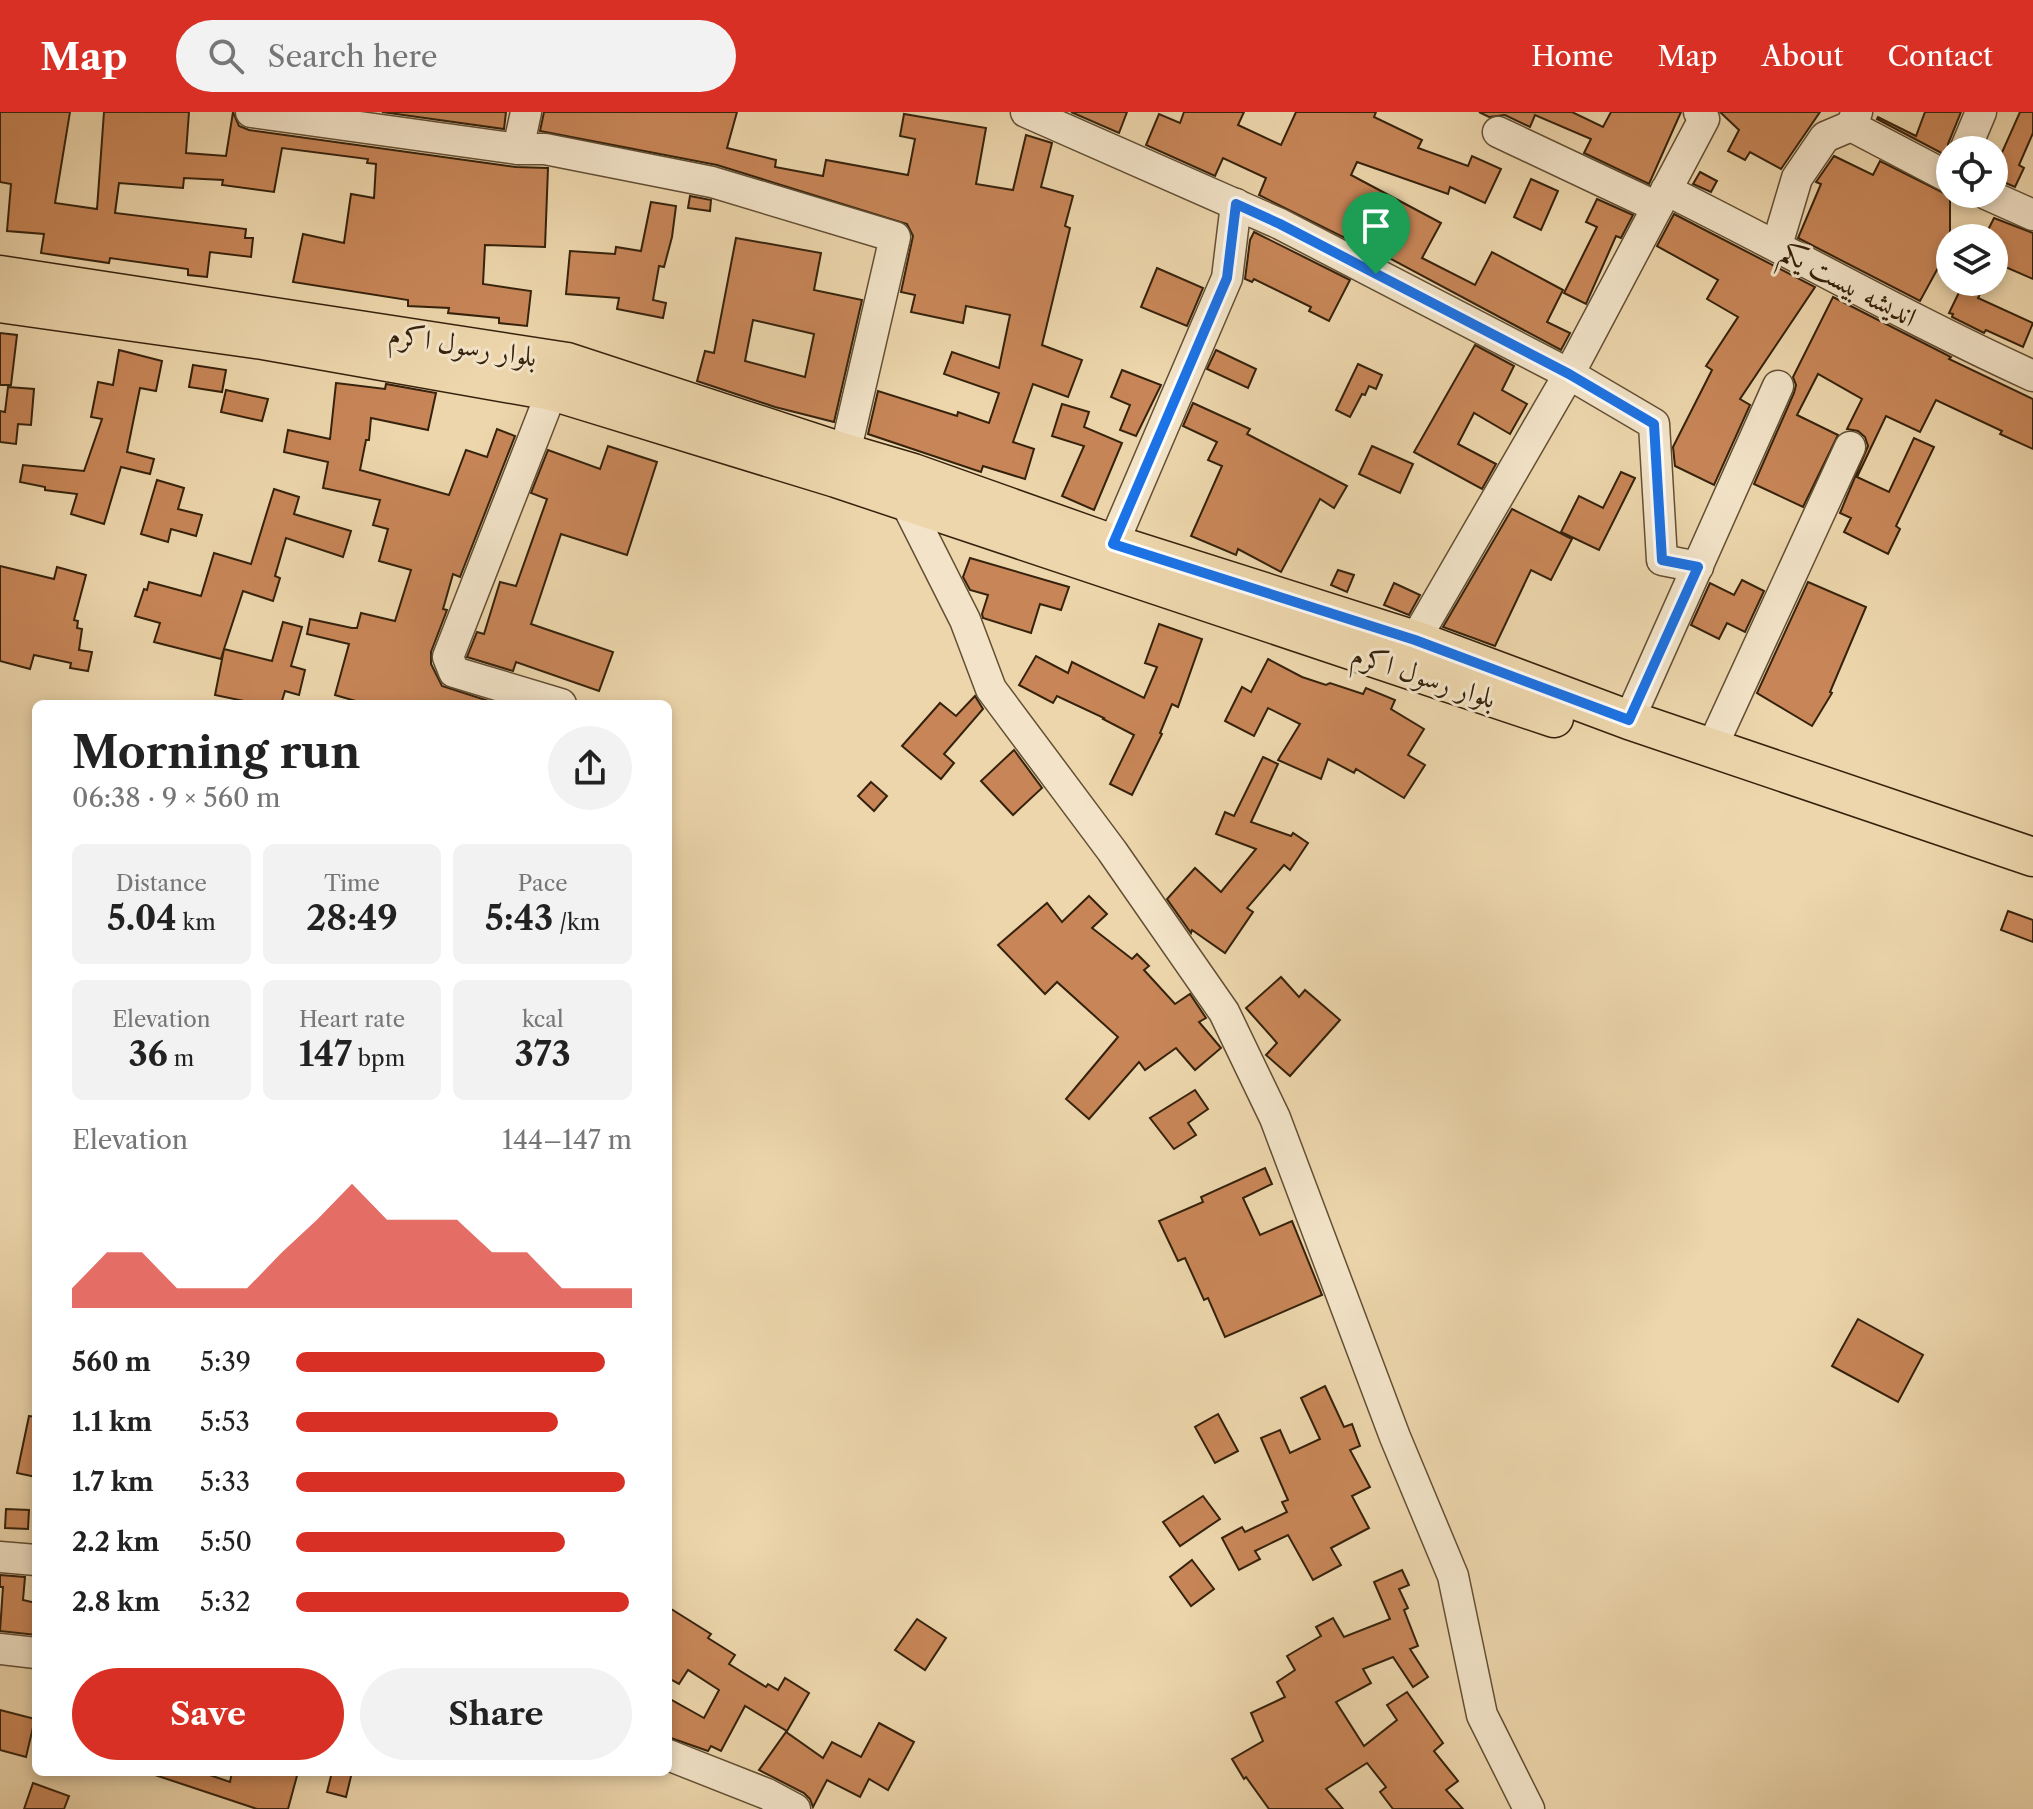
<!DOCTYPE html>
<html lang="en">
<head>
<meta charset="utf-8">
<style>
  :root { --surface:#fff; --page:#f2f2f2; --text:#222; --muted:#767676; --accent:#d93025 }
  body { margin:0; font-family:"Libre Caslon Text",Amiri,serif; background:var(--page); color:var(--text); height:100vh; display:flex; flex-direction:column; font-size:30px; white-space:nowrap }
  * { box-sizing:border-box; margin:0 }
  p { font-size:26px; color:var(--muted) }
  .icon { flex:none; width:44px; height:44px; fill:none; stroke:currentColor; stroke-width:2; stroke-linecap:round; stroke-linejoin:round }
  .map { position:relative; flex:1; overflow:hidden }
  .side { position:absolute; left:32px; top:588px; width:640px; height:1076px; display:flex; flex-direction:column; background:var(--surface); border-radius:12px; box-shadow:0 4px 12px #0003 }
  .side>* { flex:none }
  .tools { position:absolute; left:1936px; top:24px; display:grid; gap:16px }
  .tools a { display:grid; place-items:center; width:72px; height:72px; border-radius:50%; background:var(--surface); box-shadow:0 4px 12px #0003; font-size:40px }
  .pin { position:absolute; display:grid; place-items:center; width:68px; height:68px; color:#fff; margin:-82px -34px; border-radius:50% 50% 50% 0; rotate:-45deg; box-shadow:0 0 8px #0007 }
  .pin .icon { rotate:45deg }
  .round { display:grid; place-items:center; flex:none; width:84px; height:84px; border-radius:42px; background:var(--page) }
  .headline { display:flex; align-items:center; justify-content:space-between; height:136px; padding:0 40px }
  h1 { font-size:44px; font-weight:700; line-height:60px }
  .figures { display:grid; grid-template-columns:repeat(3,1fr); gap:12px; height:136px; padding:8px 40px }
  .figures div { display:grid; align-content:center; border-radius:12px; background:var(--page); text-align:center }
  .figures b { font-size:34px; font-weight:700 }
  .figures small { font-size:22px; font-weight:400 }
  .figures p { font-size:22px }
  .chart { height:224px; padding:16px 40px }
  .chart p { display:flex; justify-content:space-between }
  .chart svg { width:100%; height:144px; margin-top:8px; fill:var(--accent); opacity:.7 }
  .primary-button { display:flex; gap:16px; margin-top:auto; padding:16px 40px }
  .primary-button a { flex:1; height:92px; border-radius:48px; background:var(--accent); color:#fff; font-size:32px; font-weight:700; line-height:92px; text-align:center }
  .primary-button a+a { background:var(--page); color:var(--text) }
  ul { padding:0 40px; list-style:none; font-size:26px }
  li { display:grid; grid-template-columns:128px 96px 1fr; align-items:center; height:60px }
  li i { height:20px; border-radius:10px; background:var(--accent) }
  header { display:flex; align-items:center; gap:48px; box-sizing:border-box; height:112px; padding:0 40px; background:var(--accent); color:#fff }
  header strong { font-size:38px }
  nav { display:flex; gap:44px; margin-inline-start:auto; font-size:28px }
  .search { width:560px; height:72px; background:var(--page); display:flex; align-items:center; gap:20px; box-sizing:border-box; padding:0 28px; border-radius:44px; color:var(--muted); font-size:30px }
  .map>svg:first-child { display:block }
</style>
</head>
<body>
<header>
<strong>Map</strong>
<div class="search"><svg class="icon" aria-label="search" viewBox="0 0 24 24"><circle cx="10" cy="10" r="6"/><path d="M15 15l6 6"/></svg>Search here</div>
<nav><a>Home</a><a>Map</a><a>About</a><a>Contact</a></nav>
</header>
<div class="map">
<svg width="2033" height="1697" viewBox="0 0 2033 1697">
  <rect width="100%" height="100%" fill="#edd6ac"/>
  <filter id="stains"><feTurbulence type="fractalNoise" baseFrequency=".0025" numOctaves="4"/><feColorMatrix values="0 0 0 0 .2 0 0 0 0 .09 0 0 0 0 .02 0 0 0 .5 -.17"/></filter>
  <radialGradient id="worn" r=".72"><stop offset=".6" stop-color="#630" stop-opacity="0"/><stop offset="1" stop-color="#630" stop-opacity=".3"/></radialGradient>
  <g fill="#c88658" stroke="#35220c" stroke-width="2" fill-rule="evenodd">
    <polygon points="0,0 70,0 55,91 97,97 104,0 189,0 186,41 226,44 233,0 239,14 249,18 516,55 548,56 545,135 485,133 483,172 531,179 527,214 499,211 499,206 448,201 449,196 408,194 408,188 293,170 303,122 344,131 351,82 374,86 376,52 367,51 368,47 282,36 274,80 222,73 223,68 184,66 183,76 119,71 115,101 246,117 245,126 253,126 251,145 210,140 207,165 188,163 188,157 110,146 109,151 41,141 44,122 7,119 11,72 0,70"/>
    <polygon points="382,0 506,0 504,17"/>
    <polygon points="544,0 737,0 727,36 776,48 775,55 823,64 826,48 908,63 915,27 900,24 904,2 986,16 976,72 1013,78 1026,23 1052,31 1041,75 1073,84 1065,114 1070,116 1042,233 1082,248 1068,285 1033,272 1013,330 1034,337 1025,367 983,354 981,360 868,322 878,279 957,304 958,300 989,311 999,281 944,262 952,240 999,256 1010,203 966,194 963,211 911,200 915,183 901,180 913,124 907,112 717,53 540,19"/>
    <polygon points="1071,0 1127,0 1119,21"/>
    <polygon points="1184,0 1244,0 1238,13 1281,33 1296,0 1376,0 1374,5 1422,28 1418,36 1468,54 1472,44 1501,57 1485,91 1450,75 1448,82 1357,50 1351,63 1441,111 1422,146 1475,173 1492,140 1563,178 1547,210 1570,221 1561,238 1378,140 1377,142 1259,83 1266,66 1223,46 1215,64 1146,33 1159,2 1180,11"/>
    <polygon points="1479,0 1572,0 1603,15 1611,0 1681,0 1649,72 1584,41 1591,27 1535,3 1530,15 1505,3 1489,5"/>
    <polygon points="1720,0 1820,0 1781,57 1750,40 1745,48 1728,39 1739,18"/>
    <polygon points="1925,0 1961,0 1948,32 1949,45 1877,7 1878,5 1916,24"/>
    <polygon points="2020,0 2033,0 2033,21 2019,53 2024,56 2015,75 1994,66 1994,42 2000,45"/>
    <polygon points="1834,44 1873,63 1880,49 1950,84 1950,134 1920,189 1798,126 1821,72 1816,70"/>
    <polygon points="1700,60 1717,69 1711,80 1693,72"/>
    <polygon points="1531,67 1558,79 1541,118 1514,105"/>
    <polygon points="690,84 711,88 710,99 688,96"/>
    <polygon points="1597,87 1633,103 1621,126 1616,124 1586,192 1564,181 1597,115 1586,110"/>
    <polygon points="651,90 676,94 672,125 664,155 659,154 653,188 666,191 663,206 617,197 619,186 566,182 570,139 615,142 616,135 641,139"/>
    <polygon points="1674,102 1815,175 1740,287 1750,293 1714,373 1675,354 1673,335 1712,258 1706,254 1738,205 1707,187 1718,168 1657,134"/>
    <polygon points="1994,106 2033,121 2033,167 1994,150 1994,126 1984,126"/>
    <polygon points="1254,120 1350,168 1329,209 1309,199 1311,195 1254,167 1252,170 1245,167 1250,128"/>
    <path d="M736,126L821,141L814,178L862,188L834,310L775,295L697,269L705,239L714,241ZM753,208L814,222L805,265L745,249Z"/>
    <polygon points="1157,156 1203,176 1187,214 1141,195"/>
    <polygon points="1964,170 1986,170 1978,186 2033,211 2023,235 1986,218 1984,221 1952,205 1953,202 1949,201"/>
    <polygon points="1833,185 1951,245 1949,247 2033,287 2033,337 2000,322 2002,319 1936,288 1920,320 1886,304 1857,365 1889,380 1914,326 1934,335 1896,414 1900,417 1888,442 1844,420 1851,406 1840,401 1868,334 1865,325 1858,319 1847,317 1862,287 1818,262 1797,303 1838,323 1803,395 1754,372 1794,281 1796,273 1793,265"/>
    <polygon points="0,221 17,223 11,273 0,273"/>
    <polygon points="1475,233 1514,254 1502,278 1527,292 1510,322 1474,301 1458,332 1496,352 1482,377 1414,340"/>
    <polygon points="119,238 162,249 156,279 140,276 127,340 154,347 150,362 121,355 104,412 71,402 77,382 45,378 45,375 20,370 23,353 84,359 102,307 91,305 98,270 113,273"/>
    <polygon points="1216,238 1256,257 1248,276 1207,257"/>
    <polygon points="1358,252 1382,263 1376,277 1369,274 1365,283 1362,282 1350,305 1336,298"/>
    <polygon points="193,253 226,258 222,280 189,275"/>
    <polygon points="1122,258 1161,273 1136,324 1120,318 1130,293 1111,285"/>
    <polygon points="336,271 385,277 386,272 436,281 428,318 371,306 369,328 366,328 360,358 449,383 466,338 487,345 497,317 515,324 460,465 453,462 443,497 447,498 431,540 431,552 442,574 498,592 366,592 335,583 349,532 307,522 310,507 352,516 357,516 361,501 395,509 411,458 379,449 388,417 373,413 380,388 323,376 328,350 284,340 288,318 330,327"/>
    <polygon points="8,275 34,277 31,313 18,312 16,332 0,330 0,299 5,300"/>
    <polygon points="226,278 268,287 262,309 221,300"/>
    <polygon points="1193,291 1250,317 1247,322 1347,374 1334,396 1320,387 1281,460 1238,437 1236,443 1191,424 1222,354 1208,348 1217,330 1183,314"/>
    <polygon points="1062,292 1089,300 1084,315 1122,331 1094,398 1062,384 1084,334 1052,324"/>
    <polygon points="608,334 657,350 627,443 561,422 531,512 613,540 599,579 516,550 513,559 467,545 477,520 484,522 500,470 516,474 547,387 531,381 548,338 600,357"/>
    <polygon points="1372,334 1413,352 1400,381 1359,362"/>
    <polygon points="1621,360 1635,366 1599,438 1561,420 1579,384 1603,396"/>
    <polygon points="157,368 184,376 178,397 202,403 196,424 171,417 168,430 141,422"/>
    <polygon points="274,377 299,385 294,402 351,419 343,445 286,426 275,464 280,466 273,489 243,479 224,537 272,549 283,510 302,515 291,554 305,558 299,583 285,579 281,592 258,592 215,583 224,537 221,547 154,530 160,511 135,504 144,477 147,478 149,470 201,484 214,441 251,452"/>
    <polygon points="1512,397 1572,427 1551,468 1531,458 1495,534 1443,515"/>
    <polygon points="970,446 1069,475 1061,498 1040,492 1031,521 983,506 982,502 988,483 970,478 963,465"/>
    <polygon points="0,454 54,467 57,455 86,463 74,508 78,509 77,516 82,517 79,538 92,540 88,559 70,556 71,551 34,543 30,557 0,549"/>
    <polygon points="1338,458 1354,463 1347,480 1331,473"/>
    <polygon points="1742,468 1764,479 1745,520 1727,511 1719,527 1691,513 1710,471 1734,483"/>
    <polygon points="1808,470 1866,495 1830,580 1832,581 1812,614 1757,581"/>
    <polygon points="1394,471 1420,483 1409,503 1384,493"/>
    <polygon points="1159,512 1202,527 1178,595 1172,592 1160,621 1162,622 1132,683 1110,672 1134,623 1103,607 1104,606 1057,584 1053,591 1019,573 1036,544 1068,561 1072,550 1144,586 1157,555 1145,551"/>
    <polygon points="1268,547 1302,565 1326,573 1330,571 1363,582 1366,576 1395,588 1391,597 1424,617 1408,643 1425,653 1404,686 1356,657 1354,661 1328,647 1321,667 1278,648 1300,612 1268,596 1254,624 1225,609 1242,575 1251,580"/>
    <polygon points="975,584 983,597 944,642 954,651 941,667 902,634 940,591 956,604"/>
    <polygon points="1014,638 1042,676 1013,703 981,669"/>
    <polygon points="1263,645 1278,652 1251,710 1291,724 1293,721 1308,731 1290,758 1284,753 1247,796 1253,800 1225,841 1192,818 1191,821 1167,787 1195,756 1221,780 1256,737 1216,722 1225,700 1234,704"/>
    <polygon points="871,670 887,684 874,699 858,684"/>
    <polygon points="1089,784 1107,802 1092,816 1132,847 1137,842 1149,854 1144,858 1175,892 1190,882 1206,906 1199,910 1221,936 1195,958 1176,936 1145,958 1139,950 1089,1007 1066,987 1118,925 1057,870 1045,882 998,833 1047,791 1062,810"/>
    <polygon points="2008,799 2033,808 2033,830 2001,818"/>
    <polygon points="1281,865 1299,885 1305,878 1340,908 1290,964 1266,943 1277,931 1246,896"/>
    <polygon points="1195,978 1208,997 1188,1011 1196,1023 1174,1037 1150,1006"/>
    <polygon points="1265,1056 1272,1072 1243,1086 1260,1123 1292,1109 1322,1183 1225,1225 1208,1186 1204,1188 1185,1146 1178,1149 1159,1109 1203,1090 1201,1085"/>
    <polygon points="1858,1207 1923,1243 1898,1290 1832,1254"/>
    <polygon points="1325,1274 1344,1315 1352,1312 1360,1334 1350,1338 1370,1375 1352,1384 1369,1416 1331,1436 1341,1453 1313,1468 1288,1423 1255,1439 1260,1447 1239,1458 1222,1426 1242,1415 1245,1420 1287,1400 1282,1390 1288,1388 1261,1326 1280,1318 1290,1341 1320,1327 1301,1286"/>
    <polygon points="1218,1302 1238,1339 1215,1351 1195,1315"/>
    <polygon points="29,1304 36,1305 36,1365 17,1361"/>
    <polygon points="1203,1384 1220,1407 1180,1434 1163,1410"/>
    <polygon points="6,1397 29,1398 28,1417 5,1416"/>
    <polygon points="1192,1448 1214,1477 1191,1494 1170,1465"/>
    <polygon points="1402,1458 1409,1473 1399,1477 1408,1496 1404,1498 1418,1534 1410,1537 1428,1565 1413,1575 1393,1545 1363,1557 1371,1571 1336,1590 1364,1634 1397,1608 1387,1593 1407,1580 1443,1631 1434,1639 1458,1669 1446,1678 1463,1697 1393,1697 1380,1680 1386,1675 1367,1651 1326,1677 1343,1697 1269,1697 1246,1665 1244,1667 1232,1647 1263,1629 1251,1601 1285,1585 1277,1570 1295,1558 1287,1544 1321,1524 1316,1515 1333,1506 1344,1525 1390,1507 1374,1470"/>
    <polygon points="0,1463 25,1465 23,1488 36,1491 36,1523 0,1519 3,1475 0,1475"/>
    <polygon points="668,1495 711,1522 708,1526 735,1543 729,1552 766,1575 768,1572 778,1578 785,1566 809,1581 787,1619 745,1594 721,1639 711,1634 708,1639 668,1625 668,1586 704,1606 719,1578 688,1558 679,1572 668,1566"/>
    <polygon points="917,1507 946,1526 925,1558 895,1538"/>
    <polygon points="0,1598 35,1607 26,1645 0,1638"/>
    <polygon points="879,1611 914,1630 888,1678 869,1667 860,1685 827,1668 813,1695 810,1687 804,1681 759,1658 786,1620 823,1646 832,1630 861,1645"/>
    <polygon points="155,1660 201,1660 230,1670 232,1660 298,1660 288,1697 257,1697 155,1663"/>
    <polygon points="332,1660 352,1660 346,1685 327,1680"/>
    <polygon points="33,1671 69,1684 64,1697 24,1697"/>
  </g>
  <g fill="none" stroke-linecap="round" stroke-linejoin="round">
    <defs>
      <g id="minor">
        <polyline points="251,0 518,37 545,37 712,70 895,125 845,341"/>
        <polyline points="1026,0 1280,112 1569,262 1654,312 1662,448 1698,455"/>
        <polyline points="1851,14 1950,66"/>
        <polyline points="1498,20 1657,95"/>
        <polyline points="518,37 526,0"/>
        <polyline points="1965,38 1981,0"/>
        <path d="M1666,78C1789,139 1908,207 2033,264"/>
        <polyline points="1986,82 2033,103"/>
        <polyline points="1777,133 1797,66 1825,25 1851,14 1857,0"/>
        <polyline points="552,279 448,545 454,560 561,592"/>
        <polyline points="905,389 965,508 991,577 1112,739 1224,900 1275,1006 1395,1325 1453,1464 1482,1603 1529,1697"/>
        <polyline points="1113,432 1227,166 1236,92"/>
        <polyline points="1415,528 1569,262 1704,7 1699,0"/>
        <polyline points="1629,608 1778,274"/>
        <polyline points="1712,635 1850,335"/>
        <polyline points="0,1445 36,1448"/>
        <polyline points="0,1537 36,1541"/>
        <polyline points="668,1643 767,1682 795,1697"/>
      </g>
      <g id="major">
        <polyline points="0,163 567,250 845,341 913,361 1113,432 1415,528 1629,608 2033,745"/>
        <polyline points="0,191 263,228 552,279 836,366 1554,606"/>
      </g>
    </defs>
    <use href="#minor" stroke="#634f34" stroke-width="33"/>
    <use href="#major" stroke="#35220c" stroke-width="41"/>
    <use href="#minor" stroke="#f3e4c9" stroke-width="30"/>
    <use href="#major" stroke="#edd6ac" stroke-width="38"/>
  </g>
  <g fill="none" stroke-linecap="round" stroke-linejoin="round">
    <defs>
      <polygon id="route" points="1236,92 1280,112 1569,262 1654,312 1662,448 1698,455 1629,608 1415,528 1113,432 1227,166"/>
    </defs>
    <use href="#route" stroke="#fff" stroke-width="16"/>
    <use href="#route" stroke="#1a73e8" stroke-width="10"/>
  </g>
  <g text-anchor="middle" stroke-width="6" stroke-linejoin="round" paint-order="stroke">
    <g font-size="28" fill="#35220c" stroke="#f3e4c9">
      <text transform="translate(1849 172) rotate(28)" y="10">اندیشه بیست یکم</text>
      <text transform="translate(463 233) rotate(9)" y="10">بلوار رسول اکرم</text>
      <text transform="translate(1424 564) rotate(18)" y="10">بلوار رسول اکرم</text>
    </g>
  </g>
  <rect width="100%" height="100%" filter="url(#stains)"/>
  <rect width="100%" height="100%" fill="url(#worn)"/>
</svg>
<div class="tools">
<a><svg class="icon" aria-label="locate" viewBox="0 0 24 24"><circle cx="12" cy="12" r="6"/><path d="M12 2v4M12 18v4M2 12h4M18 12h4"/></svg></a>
<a><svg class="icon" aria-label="layers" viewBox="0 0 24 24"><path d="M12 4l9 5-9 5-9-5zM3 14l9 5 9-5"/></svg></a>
</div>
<div class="pin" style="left:1376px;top:162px;background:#1e9e55"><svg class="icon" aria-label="arrive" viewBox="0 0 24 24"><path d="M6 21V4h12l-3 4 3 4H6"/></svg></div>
<section class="side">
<div class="headline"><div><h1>Morning run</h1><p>06:38 · 9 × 560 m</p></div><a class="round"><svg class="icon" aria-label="share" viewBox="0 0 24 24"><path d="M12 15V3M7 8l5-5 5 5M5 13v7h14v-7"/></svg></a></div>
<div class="figures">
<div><p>Distance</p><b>5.04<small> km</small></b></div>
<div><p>Time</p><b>28:49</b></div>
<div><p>Pace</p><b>5:43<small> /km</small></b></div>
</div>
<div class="figures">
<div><p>Elevation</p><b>36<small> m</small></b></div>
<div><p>Heart rate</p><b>147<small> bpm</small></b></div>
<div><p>kcal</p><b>373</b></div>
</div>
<div class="chart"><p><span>Elevation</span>144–147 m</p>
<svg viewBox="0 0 160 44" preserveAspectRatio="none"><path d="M0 44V38L10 27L20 27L30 38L40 38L50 38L60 27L70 17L80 6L90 17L100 17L110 17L120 27L130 27L140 38L150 38L160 38V44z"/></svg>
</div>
<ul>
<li><b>560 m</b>5:39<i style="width:92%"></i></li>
<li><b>1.1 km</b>5:53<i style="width:78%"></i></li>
<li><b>1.7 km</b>5:33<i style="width:98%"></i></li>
<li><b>2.2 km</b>5:50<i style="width:80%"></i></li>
<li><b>2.8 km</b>5:32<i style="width:99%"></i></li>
</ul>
<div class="primary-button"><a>Save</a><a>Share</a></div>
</section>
</div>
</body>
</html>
